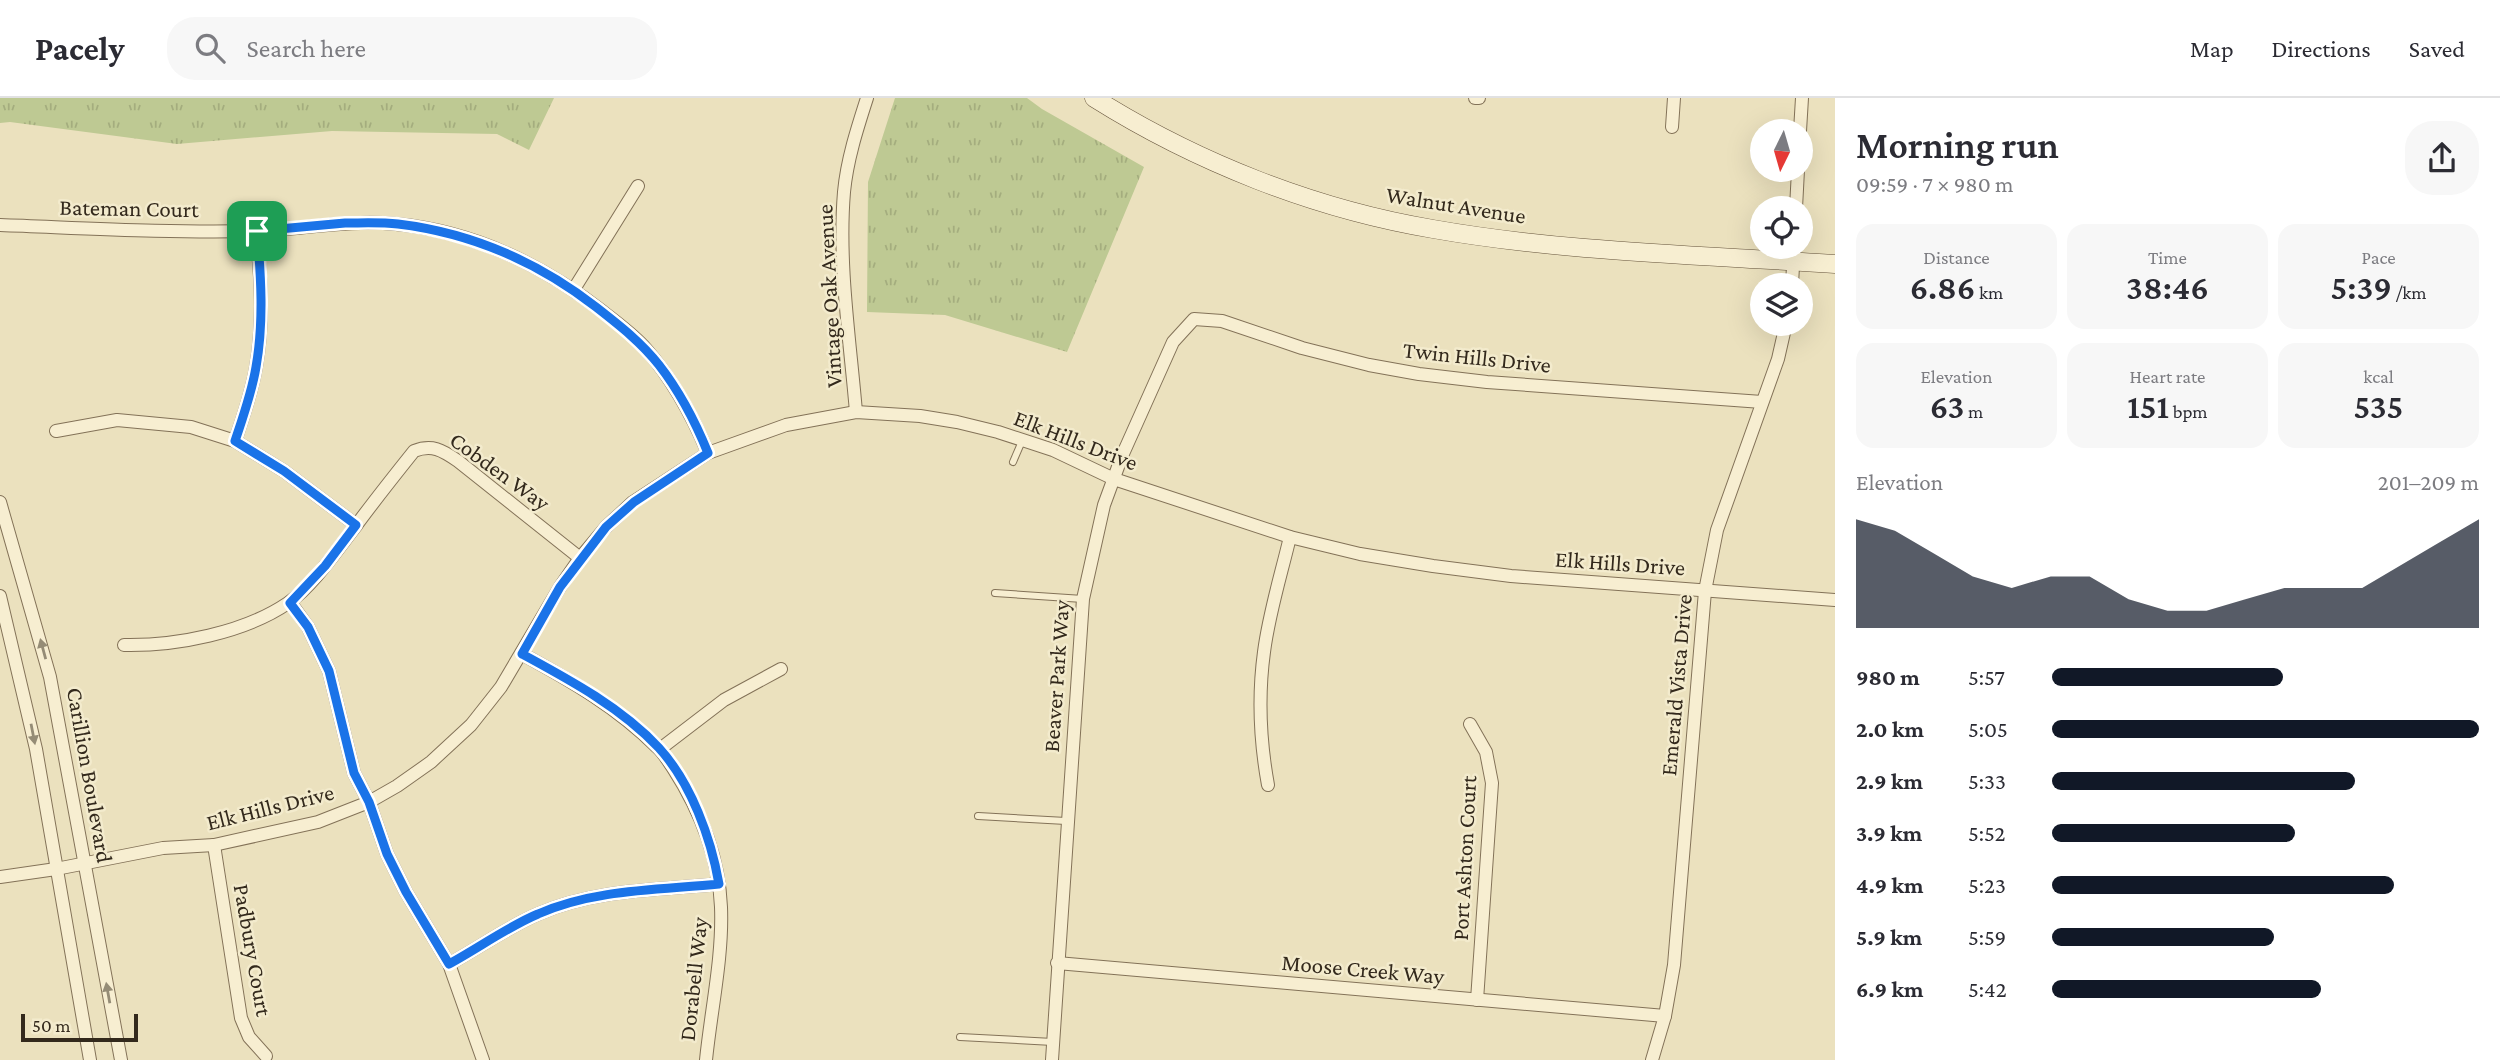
<!DOCTYPE html>
<html lang="en">
<head>
<meta charset="utf-8">
<style>
  :root { --surface:#fff; --page:#f7f7f7; --text:#2b2b33; --muted:#7c7c81; --line:#e1e1e2; --accent:#111827 }
  body { margin:0; font-family:"Crimson Pro",serif; background:var(--page); color:var(--text); height:100vh; display:flex; flex-direction:column; font-size:26px; white-space:nowrap }
  * { box-sizing:border-box; margin:0 }
  p { font-size:23px; color:var(--muted) }
  .icon { flex:none; width:38px; height:38px; fill:none; stroke:currentColor; stroke-width:2; stroke-linecap:round; stroke-linejoin:round }
  .map { position:relative; flex:1; overflow:hidden }
  .side { display:flex; flex-direction:column; background:var(--surface); width:665px }
  .side>* { flex:none }
  .needle { width:46px; rotate:185deg }
  .fabs { position:absolute; left:1750px; top:21px; display:grid; gap:14px }
  .fabs a { display:grid; place-items:center; width:63px; height:63px; border-radius:50%; background:var(--surface); box-shadow:0 7px 28px #0002; font-size:35px }
  .scale { position:absolute; left:21px; bottom:18px; width:117px; box-sizing:border-box; padding-left:7px; border:4px solid #33291c; border-top:0; font-size:19px; line-height:24px; white-space:nowrap; color:#33291c; -webkit-text-stroke:5px #f3ebcd; paint-order:stroke }
  .pin { position:absolute; display:grid; place-items:center; width:60px; height:60px; color:#fff; margin:-30px; border-radius:14px; box-shadow:0 4px 10px #0006 }
  .round { display:grid; place-items:center; flex:none; width:74px; height:74px; border-radius:28px; background:var(--page) }
  .headline { display:flex; align-items:center; justify-content:space-between; height:119px; padding:0 21px }
  h1 { font-size:38px; font-weight:600; line-height:52px }
  .metrics { display:grid; grid-template-columns:repeat(3,1fr); gap:10px; height:119px; padding:7px 21px }
  .metrics div { display:grid; align-content:center; border-radius:18px; background:var(--page); text-align:center }
  .metrics b { font-size:35px; font-weight:600 }
  .metrics small { font-size:19px; font-weight:400 }
  .metrics p { font-size:19px }
  .chart { height:196px; padding:14px 21px }
  .chart p { display:flex; justify-content:space-between }
  .chart svg { width:100%; height:126px; margin-top:7px; fill:var(--accent); opacity:.7 }
  ul { padding:0 21px; list-style:none; font-size:23px }
  li { display:grid; grid-template-columns:112px 84px 1fr; align-items:center; height:52px }
  li i { height:18px; border-radius:9px; background:var(--accent) }
  header { display:flex; align-items:center; gap:42px; box-sizing:border-box; height:98px; padding:0 35px; background:var(--surface); border-bottom:2px solid var(--line) }
  header strong { font-size:33px }
  nav { display:flex; gap:38px; margin-inline-start:auto; font-size:24px }
  .search { width:490px; height:63px; background:var(--page); display:flex; align-items:center; gap:18px; box-sizing:border-box; padding:0 24px; border-radius:28px; color:var(--muted); font-size:26px }
  main { display:flex; flex:1; min-height:0 }
  .map>svg:first-child { display:block }
</style>
</head>
<body>
<header>
<strong>Pacely</strong>
<div class="search"><svg class="icon" aria-label="search" viewBox="0 0 24 24"><circle cx="10" cy="10" r="6"/><path d="M15 15l6 6"/></svg>Search here</div>
<nav><a>Map</a><a>Directions</a><a>Saved</a></nav>
</header>
<main>
<div class="map">
<svg width="1835" height="962" viewBox="0 0 1835 962">
  <defs>
    <pattern id="grass-tufts" width="24" height="20" patternUnits="userSpaceOnUse" patternTransform="scale(1.75)"><rect width="24" height="20" fill="#bec993"/><path d="M3 7l-1-3M5 7V3M7 7l1-3M15 17l-1-3M17 17v-4M19 17l1-3" fill="none" stroke="#a4ad7e"/></pattern>
  </defs>
  <rect width="100%" height="100%" fill="#ebe1be"/>
  <g fill="url(#grass-tufts)">
    <polygon points="0,0 554,0 529,52 497,36 332,33 177,46 10,24 0,25"/>
    <polygon points="895,0 1027,0 1042,11 1144,69 1067,254 945,217 867,214 868,84"/>
  </g>
  <g fill="none" stroke-linecap="round" stroke-linejoin="round">
    <defs>
      <g id="lane">
        <polyline points="1013,364 1022,343"/>
        <polyline points="995,495 1083,501"/>
        <polyline points="978,718 1066,723"/>
        <polyline points="960,939 1053,944"/>
      </g>
      <g id="street">
        <polyline points="1475,0 1479,0"/>
        <polyline points="1672,29 1674,0"/>
        <polyline points="1800,33 1802,0"/>
        <polyline points="1796,110 1798,72"/>
        <path d="M0,127C84,130 169,135 254,133C301,132 348,121 396,126C473,133 541,166 602,213C617,225 634,237 646,251C673,282 692,317 708,355"/>
        <polyline points="1792,187 1794,149"/>
        <polyline points="574,191 638,88"/>
        <path d="M856,314C850,242 838,166 844,94C847,62 857,31 867,0"/>
        <polyline points="56,333 117,322 191,329 235,343 284,373 356,427"/>
        <path d="M235,343C243,319 252,294 256,269C264,224 261,178 256,133"/>
        <polyline points="0,404 50,579 121,962"/>
        <polyline points="0,498 36,651 90,962"/>
        <polyline points="290,504 308,529 329,573 354,675 369,704 387,756 406,794 449,866 483,962"/>
        <path d="M124,547C176,548 244,535 288,505C312,489 337,452 355,429C374,403 394,378 414,353C432,346 442,352 458,363L580,460"/>
        <path d="M522,556C570,582 618,610 657,649C664,655 668,663 673,670C700,712 719,759 721,809C723,859 711,912 706,962"/>
        <polyline points="1470,626 1486,654 1492,685 1477,902"/>
        <polyline points="660,651 724,602 781,571"/>
        <path d="M1268,687C1260,643 1258,598 1264,554C1269,515 1281,477 1290,439"/>
        <polyline points="214,747 241,920 249,939 266,958"/>
        <polyline points="0,779 56,771 163,750 214,747 318,724 369,704 397,688 431,664 471,627 501,589 560,489 580,460 606,429 633,404 708,355 786,327 856,314 920,318 957,324 998,334 1053,352 1114,381 1290,439 1360,456 1433,468 1511,478 1835,502"/>
        <polyline points="1057,865 1665,918"/>
        <path d="M449,866C477,851 509,828 538,816C594,791 659,792 719,786"/>
        <polyline points="1052,962 1083,501 1104,407 1122,358 1173,244 1194,221 1222,223 1302,250 1369,267 1419,276 1487,284 1762,304"/>
        <polyline points="1652,962 1665,918 1674,867 1705,493 1717,432 1778,261 1786,226"/>
      </g>
      <path id="secondary" d="M1094,0C1196,64 1314,111 1433,131C1563,154 1703,157 1835,166"/>
    </defs>
    <use href="#lane" stroke="#837258" stroke-width="8"/>
    <use href="#street" stroke="#837258" stroke-width="14"/>
    <use href="#secondary" stroke="#65533b" stroke-width="19"/>
    <use href="#lane" stroke="#f7eed1" stroke-width="6"/>
    <use href="#street" stroke="#f7eed1" stroke-width="12"/>
    <use href="#secondary" stroke="#f7eed1" stroke-width="18"/>
  </g>
  <defs><path id="oneway-solid" d="M-6-.8H1V-3.2L6.5 0L1 3.2V.8H-6Z" transform="scale(1.75)"/></defs>
  <g fill="#958c76">
    <use href="#oneway-solid" transform="translate(43 551) rotate(-105)"/>
    <use href="#oneway-solid" transform="translate(33 636) rotate(79)"/>
    <use href="#oneway-solid" transform="translate(108 895) rotate(-100)"/>
  </g>
  <g fill="none" stroke-linecap="round" stroke-linejoin="round">
    <defs>
      <path id="route" d="M345,125C362,125 380,124 398,126C472,135 538,164 596,209C619,227 641,244 659,267C680,294 695,323 708,355L634,404L606,429L560,489L522,556C570,582 622,610 659,650C691,685 711,740 719,786C659,792 594,791 538,816C509,828 477,851 449,866L406,794L387,756L369,704L354,675L329,573L308,529L290,505L325,468L356,427L284,373L235,343C243,319 252,294 256,269C264,224 261,178 257,133Z"/>
    </defs>
    <use href="#route" stroke="#fff" stroke-width="14"/>
    <use href="#route" stroke="#1a73e8" stroke-width="9"/>
  </g>
  <g text-anchor="middle" stroke-width="5" stroke-linejoin="round" paint-order="stroke">
    <g font-size="23" fill="#33291c" stroke="#f3ebcd">
      <text transform="translate(1456 107) rotate(9)" y="8">Walnut Avenue</text>
      <text transform="translate(129 110) rotate(1)" y="8">Bateman Court</text>
      <text transform="translate(829 198) rotate(-93)" y="8">Vintage Oak Avenue</text>
      <text transform="translate(1477 259) rotate(6)" y="8">Twin Hills Drive</text>
      <text transform="translate(1076 342) rotate(21)" y="8">Elk Hills Drive</text>
      <text transform="translate(500 373) rotate(36)" y="8">Cobden Way</text>
      <text transform="translate(1620 465) rotate(4)" y="8">Elk Hills Drive</text>
      <text transform="translate(1056 578) rotate(-86)" y="8">Beaver Park Way</text>
      <text transform="translate(1676 587) rotate(-85)" y="8">Emerald Vista Drive</text>
      <text transform="translate(90 677) rotate(80)" y="8">Carillion Boulevard</text>
      <text transform="translate(270 709) rotate(-14)" y="8">Elk Hills Drive</text>
      <text transform="translate(1464 760) rotate(-87)" y="8">Port Ashton Court</text>
      <text transform="translate(253 852) rotate(80)" y="8">Padbury Court</text>
      <text transform="translate(1363 871) rotate(5)" y="8">Moose Creek Way</text>
      <text transform="translate(693 881) rotate(-84)" y="8">Dorabell Way</text>
    </g>
  </g>
</svg>
<div class="fabs">
<a><svg class="needle" viewBox="-14 -14 28 28"><path d="M0-13l5 13h-10z" fill="#e53935"/><path d="M0 13l5-13h-10z" fill="#7c7c81"/></svg></a>
<a><svg class="icon" aria-label="locate" viewBox="0 0 24 24"><circle cx="12" cy="12" r="6"/><path d="M12 2v4M12 18v4M2 12h4M18 12h4"/></svg></a>
<a><svg class="icon" aria-label="layers" viewBox="0 0 24 24"><path d="M12 4l9 5-9 5-9-5zM3 14l9 5 9-5"/></svg></a>
</div>
<div class="scale">50 m</div>
<div class="pin" style="left:257px;top:133px;background:#1e9e55"><svg class="icon" aria-label="arrive" viewBox="0 0 24 24"><path d="M6 21V4h12l-3 4 3 4H6"/></svg></div>
</div>
<section class="side">
<div class="headline"><div><h1>Morning run</h1><p>09:59 · 7 × 980 m</p></div><a class="round"><svg class="icon" aria-label="share" viewBox="0 0 24 24"><path d="M12 15V3M7 8l5-5 5 5M5 13v7h14v-7"/></svg></a></div>
<div class="metrics">
<div><p>Distance</p><b>6.86<small> km</small></b></div>
<div><p>Time</p><b>38:46</b></div>
<div><p>Pace</p><b>5:39<small> /km</small></b></div>
</div>
<div class="metrics">
<div><p>Elevation</p><b>63<small> m</small></b></div>
<div><p>Heart rate</p><b>151<small> bpm</small></b></div>
<div><p>kcal</p><b>535</b></div>
</div>
<div class="chart"><p><span>Elevation</span>201–209 m</p>
<svg viewBox="0 0 160 44" preserveAspectRatio="none"><path d="M0 44V6L10 10L20 18L30 26L40 30L50 26L60 26L70 34L80 38L90 38L100 34L110 30L120 30L130 30L140 22L150 14L160 6V44z"/></svg>
</div>
<ul>
<li><b>980 m</b>5:57<i style="width:54%"></i></li>
<li><b>2.0 km</b>5:05<i style="width:100%"></i></li>
<li><b>2.9 km</b>5:33<i style="width:71%"></i></li>
<li><b>3.9 km</b>5:52<i style="width:57%"></i></li>
<li><b>4.9 km</b>5:23<i style="width:80%"></i></li>
<li><b>5.9 km</b>5:59<i style="width:52%"></i></li>
<li><b>6.9 km</b>5:42<i style="width:63%"></i></li>
</ul>
</section>
</main>
</body>
</html>
